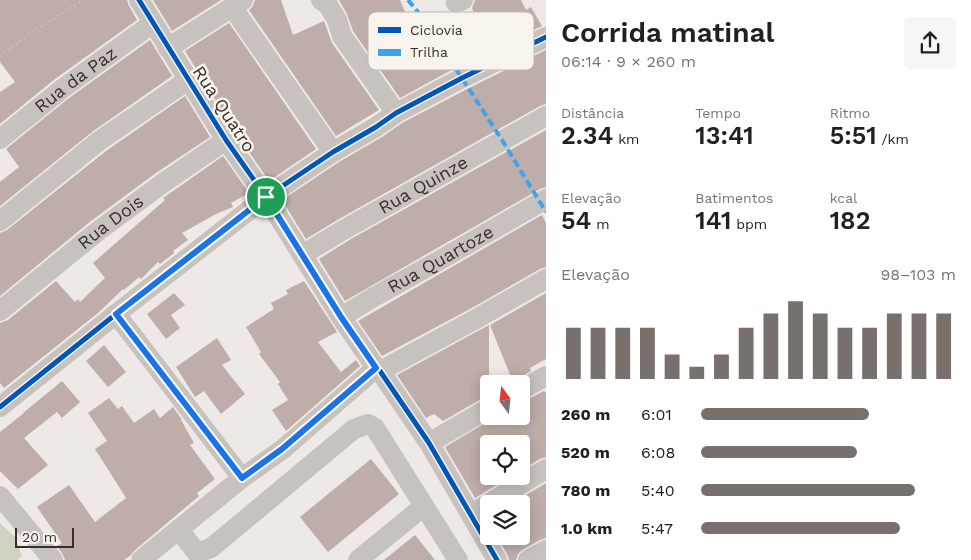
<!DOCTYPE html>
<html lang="pt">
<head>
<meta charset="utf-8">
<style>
  :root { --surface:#fff; --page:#f6f6f6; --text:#202124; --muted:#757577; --accent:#78706d }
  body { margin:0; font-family:"Work Sans",sans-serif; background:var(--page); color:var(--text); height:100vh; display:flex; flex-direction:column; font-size:19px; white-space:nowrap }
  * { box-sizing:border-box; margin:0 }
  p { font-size:16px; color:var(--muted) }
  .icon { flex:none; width:28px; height:28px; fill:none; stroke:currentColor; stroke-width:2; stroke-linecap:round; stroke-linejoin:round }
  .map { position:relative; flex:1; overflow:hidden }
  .drawer { display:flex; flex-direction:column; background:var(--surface); width:425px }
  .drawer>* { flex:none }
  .needle { width:32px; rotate:345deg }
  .tools { position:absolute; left:480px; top:375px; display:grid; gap:10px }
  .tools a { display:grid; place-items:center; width:50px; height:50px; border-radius:5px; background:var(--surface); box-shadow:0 2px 12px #0003; font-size:25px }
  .scale { position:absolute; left:15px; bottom:12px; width:59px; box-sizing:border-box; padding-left:5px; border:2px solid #382f2c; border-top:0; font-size:14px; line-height:18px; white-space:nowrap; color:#382f2c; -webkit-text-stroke:4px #f9f3ee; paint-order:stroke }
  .pin { position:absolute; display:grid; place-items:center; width:42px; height:42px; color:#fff; margin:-21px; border:2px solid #fff; border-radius:50%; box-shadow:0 1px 5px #0007 }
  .round { display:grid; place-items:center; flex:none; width:52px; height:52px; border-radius:5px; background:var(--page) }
  .head { display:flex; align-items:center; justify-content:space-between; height:85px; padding:0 15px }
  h1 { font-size:28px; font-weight:600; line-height:38px }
  .metrics { display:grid; grid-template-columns:repeat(3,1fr); gap:8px; height:85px; padding:5px 15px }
  .metrics div { display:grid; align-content:center }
  .metrics b { font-size:25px; font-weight:600 }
  .metrics small { font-size:14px; font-weight:400 }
  .metrics p { font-size:14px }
  .chart { height:140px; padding:10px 15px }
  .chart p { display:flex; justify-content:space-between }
  .chart svg { width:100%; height:90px; margin-top:5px; stroke:var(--accent); stroke-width:6 }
  ul { padding:0 15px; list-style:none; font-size:16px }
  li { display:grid; grid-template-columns:80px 60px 1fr; align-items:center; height:38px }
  li i { height:12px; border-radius:6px; background:var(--accent) }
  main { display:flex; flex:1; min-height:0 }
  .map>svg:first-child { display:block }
</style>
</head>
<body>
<main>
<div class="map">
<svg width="546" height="560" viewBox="0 0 546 560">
  <rect width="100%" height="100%" fill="#eee9e6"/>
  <polygon fill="#d1d2c1" points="0,523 15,537 22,556 17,560 0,560"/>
  <g fill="#bfadaa">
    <polygon points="0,0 127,0 129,6 137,20 55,79 0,124 0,92 15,82 0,62"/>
    <polygon points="153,0 221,0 172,31"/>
    <polygon points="255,0 281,0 293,35 324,21 332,43 379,110 336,136 249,10 253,6"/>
    <polygon points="339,0 400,0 416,38 428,36 432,51 436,49 438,52 481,31 472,8 475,0 521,0 526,10 531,7 542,26 457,67 400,98 353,31 347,14"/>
    <polygon points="229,23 316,149 269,181 236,133 185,51"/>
    <polygon points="150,40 172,76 92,132 0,206 0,182 19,167 6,149 69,98"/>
    <polygon points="546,50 546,104 540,106 339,219 306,239 282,200 339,162 382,137 402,123 467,89"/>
    <polygon points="185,96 210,137 156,173 91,221 0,296 0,233 7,230 106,151"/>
    <polygon points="546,130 546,187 540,189 345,301 319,259 351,239"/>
    <polygon points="223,156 249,193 231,203 233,207 216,214 182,233 188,240 173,251 174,253 160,264 158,262 141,279 139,277 124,290 123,289 98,313 4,388 0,383 0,323 8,320 56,281 75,302 78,299 80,302 105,278 93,263 165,200 163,198"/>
    <polygon points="542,215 546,223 546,267 540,269 470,309 382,356 358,321"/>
    <polygon points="304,281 337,332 318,342 341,372 356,360 360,366 286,431 272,410 288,400 278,384 280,382 259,354 261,352 246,327 274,309 271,303 288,294 286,290"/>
    <polygon points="174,293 185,305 171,315 180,328 166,339 147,314"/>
    <polygon points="546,293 546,359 530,368 531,371 513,382 490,325"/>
    <polygon points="489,325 489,396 483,398 443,421 434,414 426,418 397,375"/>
    <polygon points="217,338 231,360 222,365 245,394 221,414 204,391 195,397 176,367"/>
    <polygon points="104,345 126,372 108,387 86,361"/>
    <polygon points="62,381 80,402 62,418 57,412 24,438 48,465 18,489 0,471 0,432 24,413 23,413"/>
    <polygon points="544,391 546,393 546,457 540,459 521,470 521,444 489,444 489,476 511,476 475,498 445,447 497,416 527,416 521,402 527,400"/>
    <polygon points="109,398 118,409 122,406 134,423 154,409 160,418 173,407 182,420 181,420 194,443 190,445 215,479 197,493 199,496 134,551 130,556 124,560 65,560 62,553 57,546 62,543 37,507 69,485 95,522 126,498 95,449 107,441 88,413"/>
    <polygon points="371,459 399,494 328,552 300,517"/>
    <polygon points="546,483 546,538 540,540 522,550 518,554 516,560 509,560 507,554 497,536 521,536 521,504 511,504"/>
    <polygon points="415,535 435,560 384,560"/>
  </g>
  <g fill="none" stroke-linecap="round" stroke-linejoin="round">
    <polyline stroke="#c0bab7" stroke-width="3" stroke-dasharray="2.5 2.5" stroke-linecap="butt" points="0,57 29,34 83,0"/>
    <g stroke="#c8c2be" stroke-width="20">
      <polyline points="139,0 226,140 266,197 341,317 376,368 380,371 429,443 497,560"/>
      <polyline points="321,0 328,5 337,20 342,36 396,113"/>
      <polyline points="456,3 463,0"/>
      <polyline points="232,7 333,152"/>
      <polyline points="168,48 243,0"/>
      <path id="s1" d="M0,139L62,89L153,23"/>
      <polyline points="0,221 99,141 188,80"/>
      <path id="s2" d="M302,255L345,229L546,116"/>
      <path id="s3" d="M0,311L98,231L163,183L226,140"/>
      <polyline points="116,314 242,478"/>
      <path id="s4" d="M341,317L374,297L440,260L546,199"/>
      <polyline points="380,371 476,319 546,279"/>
      <polyline points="521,390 546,376"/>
      <polyline points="0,407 116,314 266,197 333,152 376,127 396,113 462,78 546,37"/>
      <polyline points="429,443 489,408"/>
      <polyline points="0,496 53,560"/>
      <polyline points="471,514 546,469"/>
      <polyline points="179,530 197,553 211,548 354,429 368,424 375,428 458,560"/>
      <polyline points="141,560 242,478 283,449 376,368"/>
      <polyline points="358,560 424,506"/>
      <polyline points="528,560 546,550"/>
    </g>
    <polyline stroke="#3fa3eb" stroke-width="4" stroke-dasharray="8 4" stroke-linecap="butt" points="408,0 423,18 502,140 546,212"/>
    <defs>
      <g id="cycleway">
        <polyline points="139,0 226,140 266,197 341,317 376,368 380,371 429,443 497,560"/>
        <polyline points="0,407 116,314 266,197 333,152 376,127 396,113 462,78 546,37"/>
      </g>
    </defs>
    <use href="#cycleway" stroke="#f9f3ee" stroke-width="8"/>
    <use href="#cycleway" stroke="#0057b8" stroke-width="5"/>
  </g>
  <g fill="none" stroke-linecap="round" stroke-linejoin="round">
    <defs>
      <polygon id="route" points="266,197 341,317 376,368 282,449 242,478 116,314"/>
    </defs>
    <use href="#route" stroke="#fff" stroke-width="10"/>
    <use href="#route" stroke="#1a73e8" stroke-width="6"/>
  </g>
  <g text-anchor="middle" stroke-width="5" stroke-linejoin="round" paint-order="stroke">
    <g font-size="18" fill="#382f2c" stroke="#f9f3ee">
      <text dy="6" stroke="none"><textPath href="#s1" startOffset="96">Rua da Paz</textPath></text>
      <text transform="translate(224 109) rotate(57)" y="6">Rua Quatro</text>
      <text dy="6" stroke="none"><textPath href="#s2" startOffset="140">Rua Quinze</textPath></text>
      <text dy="6" stroke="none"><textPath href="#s3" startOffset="142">Rua Dois</textPath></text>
      <text dy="6" stroke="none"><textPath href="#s4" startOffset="115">Rua Quartoze</textPath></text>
    </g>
  </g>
  <rect x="368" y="12" width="166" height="58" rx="8" fill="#f9f3ee" stroke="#bfb8b4" stroke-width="1"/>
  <rect x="378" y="27" width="23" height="6" fill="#0057b8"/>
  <rect x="378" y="49" width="23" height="7" fill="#3fa3eb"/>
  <g font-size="14" fill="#382f2c">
    <text x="410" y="35">Ciclovia</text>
    <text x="410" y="57">Trilha</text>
  </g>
</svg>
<div class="tools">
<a><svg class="needle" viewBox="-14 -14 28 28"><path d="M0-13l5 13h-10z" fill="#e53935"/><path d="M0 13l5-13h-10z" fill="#757577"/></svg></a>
<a><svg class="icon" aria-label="locate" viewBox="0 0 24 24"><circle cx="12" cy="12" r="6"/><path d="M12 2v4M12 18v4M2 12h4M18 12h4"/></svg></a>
<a><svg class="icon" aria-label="layers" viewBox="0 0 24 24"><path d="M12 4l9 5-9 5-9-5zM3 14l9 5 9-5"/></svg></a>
</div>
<div class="scale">20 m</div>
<div class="pin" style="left:266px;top:197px;background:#1e9e55"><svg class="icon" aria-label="arrive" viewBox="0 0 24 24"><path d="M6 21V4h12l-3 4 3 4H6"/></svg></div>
</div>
<section class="drawer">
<div class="head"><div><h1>Corrida matinal</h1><p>06:14 · 9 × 260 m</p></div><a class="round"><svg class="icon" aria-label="share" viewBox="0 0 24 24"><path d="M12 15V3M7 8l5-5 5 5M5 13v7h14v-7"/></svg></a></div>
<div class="metrics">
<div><p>Distância</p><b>2.34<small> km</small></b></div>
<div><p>Tempo</p><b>13:41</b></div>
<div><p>Ritmo</p><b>5:51<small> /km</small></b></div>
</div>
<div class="metrics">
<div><p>Elevação</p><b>54<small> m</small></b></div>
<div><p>Batimentos</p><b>141<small> bpm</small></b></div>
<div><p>kcal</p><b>182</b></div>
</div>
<div class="chart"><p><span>Elevação</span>98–103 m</p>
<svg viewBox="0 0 160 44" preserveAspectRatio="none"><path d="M5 44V19M15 44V19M25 44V19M35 44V19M45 44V32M55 44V38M65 44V32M75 44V19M85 44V12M95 44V6M105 44V12M115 44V19M125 44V19M135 44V12M145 44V12M155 44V12"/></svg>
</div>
<ul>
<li><b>260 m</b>6:01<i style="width:66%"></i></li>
<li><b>520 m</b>6:08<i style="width:61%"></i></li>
<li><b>780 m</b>5:40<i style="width:84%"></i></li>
<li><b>1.0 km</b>5:47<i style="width:78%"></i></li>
</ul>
</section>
</main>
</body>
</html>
